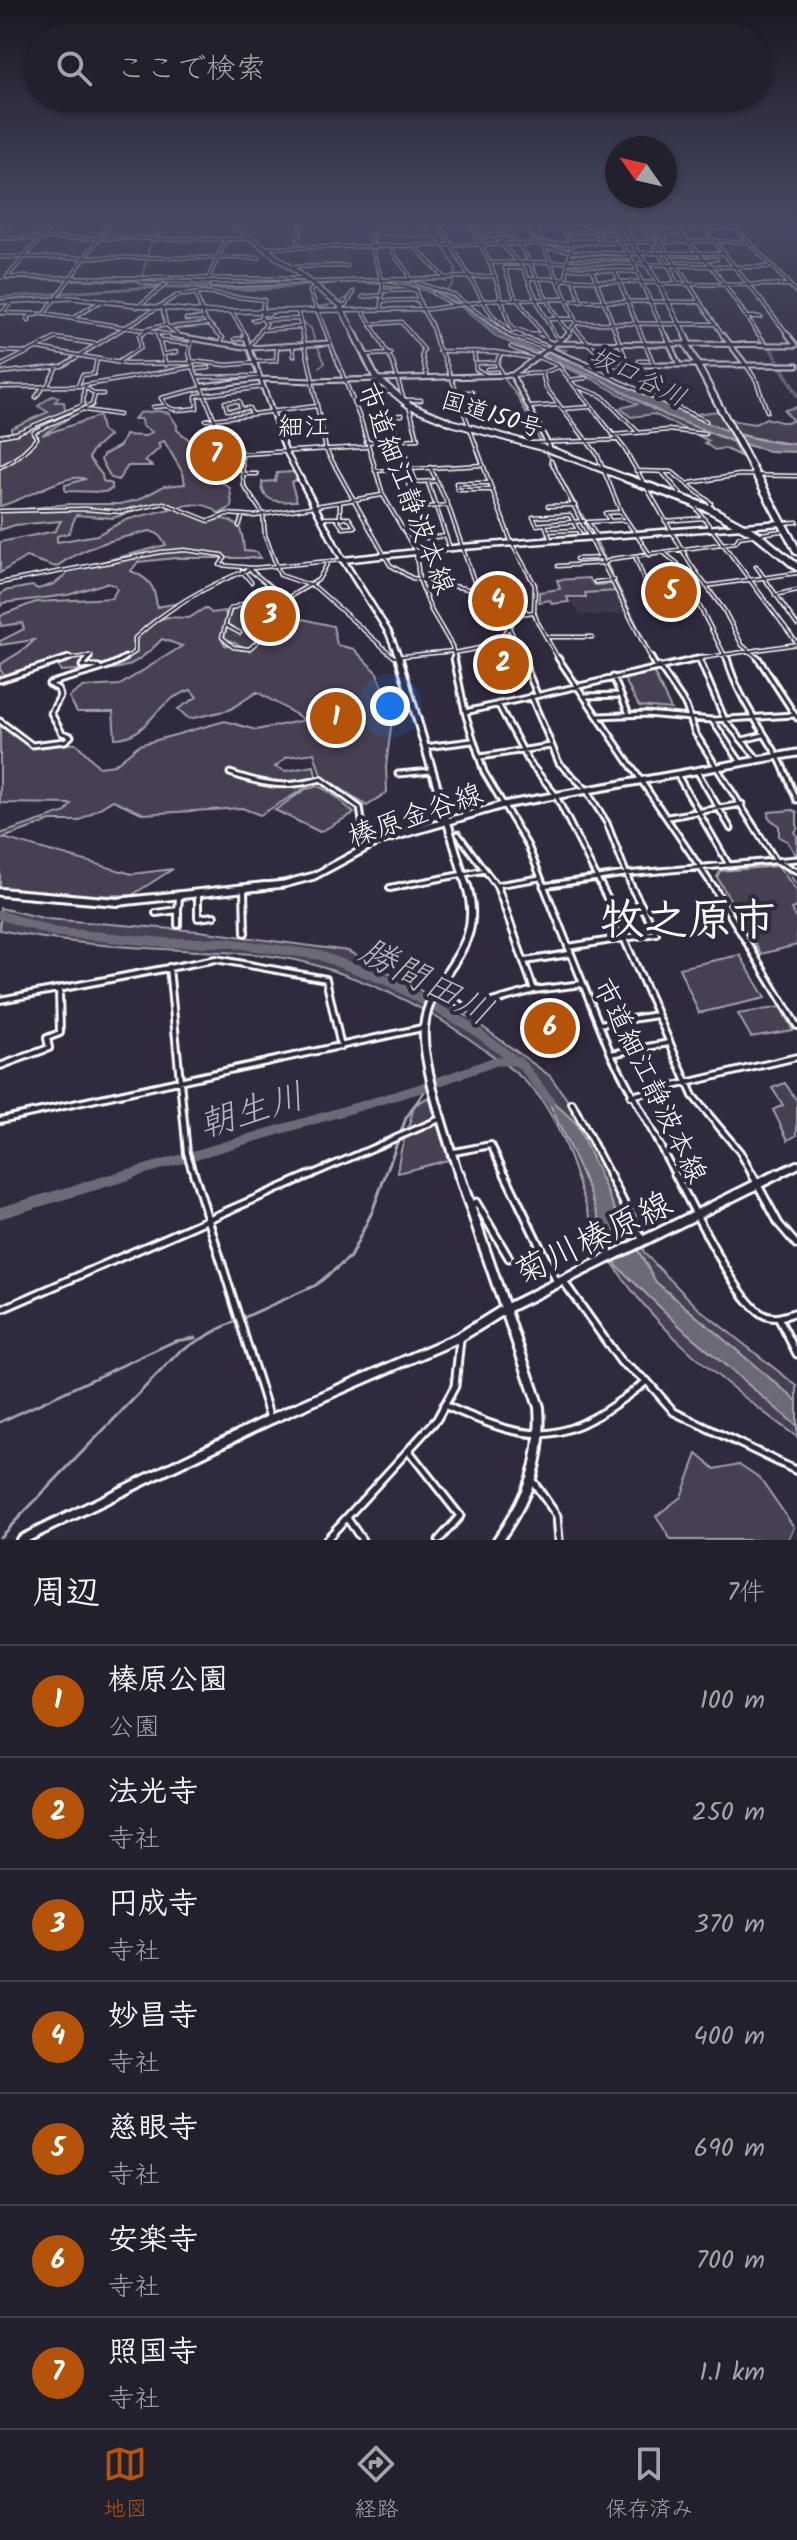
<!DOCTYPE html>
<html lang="ja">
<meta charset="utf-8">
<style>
:root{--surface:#23202e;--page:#2f2d3a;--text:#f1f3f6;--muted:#a3a3aa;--line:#403e4a;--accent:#b45309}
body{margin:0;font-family:Kalam,"Klee One",sans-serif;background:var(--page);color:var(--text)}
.compass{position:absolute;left:605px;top:136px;width:72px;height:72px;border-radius:50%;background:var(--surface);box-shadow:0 2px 6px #0004;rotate:304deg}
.you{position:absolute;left:390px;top:706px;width:28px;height:28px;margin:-20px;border:6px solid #fff;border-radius:50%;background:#1a73e8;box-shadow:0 0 0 12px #1a73e833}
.badge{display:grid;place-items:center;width:52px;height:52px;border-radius:50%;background:var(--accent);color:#fff;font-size:26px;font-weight:700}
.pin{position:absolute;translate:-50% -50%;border:4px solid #fff;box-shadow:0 2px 8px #0006}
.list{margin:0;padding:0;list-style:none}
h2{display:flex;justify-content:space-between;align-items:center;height:104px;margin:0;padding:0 32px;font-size:34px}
h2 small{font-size:26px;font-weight:400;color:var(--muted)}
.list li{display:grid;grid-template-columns:52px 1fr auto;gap:24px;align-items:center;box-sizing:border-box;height:112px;padding:0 32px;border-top:2px solid var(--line)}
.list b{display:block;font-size:30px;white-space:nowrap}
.list p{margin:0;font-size:26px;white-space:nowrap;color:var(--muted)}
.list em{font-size:26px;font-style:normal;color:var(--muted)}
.icon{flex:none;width:44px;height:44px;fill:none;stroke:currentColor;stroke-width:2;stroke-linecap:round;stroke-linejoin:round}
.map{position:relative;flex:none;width:797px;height:1540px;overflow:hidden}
.search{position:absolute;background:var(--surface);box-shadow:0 2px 6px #0004;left:24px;right:24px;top:24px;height:88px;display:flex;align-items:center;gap:20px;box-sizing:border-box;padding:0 28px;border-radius:44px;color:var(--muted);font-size:30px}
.sheet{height:888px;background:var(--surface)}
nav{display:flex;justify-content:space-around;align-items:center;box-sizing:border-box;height:112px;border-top:2px solid var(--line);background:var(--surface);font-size:22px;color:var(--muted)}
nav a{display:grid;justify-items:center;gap:4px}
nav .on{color:var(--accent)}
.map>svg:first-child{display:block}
.built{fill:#3c3749}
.green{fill:#464152;stroke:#a2a0a8;stroke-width:2;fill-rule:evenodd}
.water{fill:#6d6a77;stroke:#a7a6ad;stroke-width:2}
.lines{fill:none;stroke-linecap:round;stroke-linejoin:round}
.stream-far1{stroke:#a7a6ad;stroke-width:2}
.stream{stroke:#a7a6ad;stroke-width:3}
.river-far2{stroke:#6d6a77;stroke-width:4}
.river-far1{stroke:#6d6a77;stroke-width:9}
.river{stroke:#6d6a77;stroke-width:11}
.street-far3-casing{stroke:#fff;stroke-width:5}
.street-far2-casing{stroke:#fff;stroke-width:9}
.street-far1-casing{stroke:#fff;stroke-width:10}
.street-casing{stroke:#fff;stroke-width:11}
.secondary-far5-casing{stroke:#fff;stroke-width:5}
.secondary-far4-casing{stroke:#fff;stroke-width:7}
.secondary-far3-casing{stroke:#fff;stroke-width:9}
.secondary-far2-casing{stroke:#fff;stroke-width:11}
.secondary-far1-casing{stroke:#fff;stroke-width:12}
.secondary-casing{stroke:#fff;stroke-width:14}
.primary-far1-casing{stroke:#fff;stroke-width:6}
.primary-casing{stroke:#fff;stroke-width:8}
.highway-far2-casing{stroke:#fff;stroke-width:7}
.highway-far1-casing{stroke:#fff;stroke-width:9}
.highway-casing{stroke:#fff;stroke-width:11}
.street-far3{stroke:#2f2a3d;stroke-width:2}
.street-far2{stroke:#2f2a3d;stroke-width:3}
.street-far1{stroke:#2f2a3d;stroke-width:4}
.street{stroke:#2f2a3d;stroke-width:5}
.secondary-far5{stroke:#2f2a3d;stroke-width:2}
.secondary-far4{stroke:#2f2a3d;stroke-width:3}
.secondary-far3{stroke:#2f2a3d;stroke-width:4}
.secondary-far2{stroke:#2f2a3d;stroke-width:5}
.secondary-far1{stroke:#2f2a3d;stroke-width:6}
.secondary{stroke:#2f2a3d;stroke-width:8}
.primary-far1{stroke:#2f2a3d;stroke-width:3}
.primary{stroke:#2f2a3d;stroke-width:4}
.highway-far2{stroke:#2f2a3d;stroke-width:4}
.highway-far1{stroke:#2f2a3d;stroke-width:5}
.highway{stroke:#2f2a3d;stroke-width:6}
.labels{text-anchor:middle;stroke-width:8;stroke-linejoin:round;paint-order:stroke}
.far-street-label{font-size:24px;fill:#fff;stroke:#2f2a3d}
.far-water-label{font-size:26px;font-style:italic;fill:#b6b4bb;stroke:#2f2a3d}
.far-quarter-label{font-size:26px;fill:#fff;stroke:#2f2a3d}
.street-label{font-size:28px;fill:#fff;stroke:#2f2a3d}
.near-street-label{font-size:34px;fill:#fff;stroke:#2f2a3d}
.near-water-label{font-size:36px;font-style:italic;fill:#b6b4bb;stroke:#2f2a3d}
.town-label{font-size:44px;font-weight:bold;fill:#fff;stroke:#2f2a3d}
</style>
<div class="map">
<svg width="797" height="1540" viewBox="0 0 797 1540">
<rect width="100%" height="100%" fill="#2f2a3d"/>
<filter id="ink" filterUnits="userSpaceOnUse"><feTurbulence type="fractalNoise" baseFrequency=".0125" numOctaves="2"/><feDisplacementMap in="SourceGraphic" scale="16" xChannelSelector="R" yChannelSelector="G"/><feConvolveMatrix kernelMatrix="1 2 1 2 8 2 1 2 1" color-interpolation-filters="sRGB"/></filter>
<g filter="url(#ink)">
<path class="built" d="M346 247 352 265 307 266V264L302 263 301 259 306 258 307 248Z
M616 592 628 614 581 615 570 601 587 597V594Z"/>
<path class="green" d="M552 347 566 350 559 354 695 414 718 411 735 421 755 424 766 418C775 420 782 424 793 421L784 410 797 407V444C712 439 624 385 547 352Z
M541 357 600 379 654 410 733 442 740 456 724 448 715 450 704 443 709 441 654 414 631 417 620 408 637 404 592 379Z
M52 396 59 397 55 402H64L65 411 82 410 42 435 99 416 102 430 109 436 92 451 89 458 102 475 103 481 112 484V489L105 492 65 491V485L85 479C68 471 21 502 0 506V436L12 434 11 428 48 412 38 406Z
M158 411 169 413 177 425V430L200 448 198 451 205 456 215 477 230 488 232 507 219 514C209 502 190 503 178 508 187 512 199 520 208 521 213 522 217 519 221 519 243 520 243 537 244 551L257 552 261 558H176L138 562 131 571C150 579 155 586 157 607L179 603 148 624 167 617 189 618 205 608 212 613 225 611 227 622 221 638 225 645 242 650 244 647 224 638C227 628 228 618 232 610L269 594 282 598 257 613 254 630 266 631 286 615 333 626 337 645 354 649 377 673 393 712 386 767 387 792 367 806 321 775 314 753 287 757 275 767 286 771 314 766 317 781 260 815 242 808 144 814 113 800 79 821H50L3 838 132 874 173 869 132 895 85 896 0 888V834L66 812 71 804 0 803V724L31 742 77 744 99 767 114 765 139 745 225 721 256 730 305 720 257 692 229 710 189 719 178 709 197 697 191 690C152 701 151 737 115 738L113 712H77L69 697 83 687 120 685 182 646 162 639C123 680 111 667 61 671L56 662 6 676 0 670V665C13 654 21 655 34 640L0 645V641L24 629 22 623 1 626 0 617 4 614 36 602 112 598 117 589 115 585 106 583 68 595 3 603 0 607V596L4 591 32 586 38 589 54 584 66 575V571L166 545 158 534 150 531C116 539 84 546 56 567L26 557 0 573V542L55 531 61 521 15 525 0 530V512L68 504H120L138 500 164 486 185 484 183 473 164 441 158 443 160 448 145 461 152 466H128L118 480 111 478 101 460 103 455 120 446 125 435 145 436 152 432 142 426 141 419H134L139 413ZM163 502 170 509 125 520 97 535 57 542V536L69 533 76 515 113 518Z
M294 472 299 479 291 482 297 501C280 502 261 504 262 482L275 481 277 473Z
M589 578 594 585 614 584 617 591 585 593 586 597H567L569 602 552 604 550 600 539 602V592L560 589 557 580Z
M652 669 671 709 639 706 623 677Z
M318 786 330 792 354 813 320 832 275 810 306 789Z
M793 810 797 812V830L794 832 797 836V857L787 841 779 837V826L768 817 769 812Z
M778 866 797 891V907L791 909 797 920V945L761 954 717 877 720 871Z
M0 908 47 919 199 931 348 951 469 1017 550 1076 577 1113 645 1254 698 1308 797 1386V1437C729 1387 644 1323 604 1248 579 1200 572 1142 540 1098 523 1075 497 1059 475 1043 429 1009 374 983 318 966 274 952 226 953 180 950 120 947 59 943 0 930Z
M740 955 765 998 699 1013 679 968Z
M780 1007 793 1030 751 1037 738 1014Z
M785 1083 797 1101V1135L788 1140 773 1110 783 1105 772 1088Z
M429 1097 448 1160 398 1173C397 1150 410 1129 414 1105Z
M697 1454 715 1469 739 1464 760 1478 794 1527 788 1540H671L656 1516 681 1497Z"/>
<path class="water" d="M335 280C365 280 396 278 426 286 458 294 475 318 502 334 534 353 574 363 609 378 670 405 729 442 797 444V452L768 451 732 441 667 416 600 379 498 338 455 302 415 287 352 282 261 290 149 288 0 297 159 286 261 288Z
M545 1094 576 1123 615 1209 656 1282 797 1401V1426L686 1332 617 1266 589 1190Z"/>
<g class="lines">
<path class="stream-far1" d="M423 226 444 248 456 269 452 285 445 290
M0 232H8L10 223
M365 234 432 238
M697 249 712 265
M143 276 149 248 164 226 162 223
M0 279 142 281
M148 282 214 285
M248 286 270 285
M734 296 767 343
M340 302 351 295
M301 310 334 304
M300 321 311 328 315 342
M317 345 325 363 320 367
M65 365 134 323
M502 373 499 364 503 354
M503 377 518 397 540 441
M545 450 593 534
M595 539 606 561
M607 564 656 664H660
M663 668 681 696
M784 867 797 885"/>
<path class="stream" d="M0 1422 175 1341 195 1338
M0 1537 180 1351 221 1328 316 1285 350 1257 372 1212 406 1118 428 1086"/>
<path class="river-far2" d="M769 345 797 395"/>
<path class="river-far1" d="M0 915 54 932 170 943 223 942 319 955 390 982 470 1027 523 1066 550 1101
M123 1176 418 1089 496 1061H518"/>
<path class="river" d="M0 1213 130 1174"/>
<defs>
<path id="street-far3" d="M483 223 524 269 541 311 557 338 562 339
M637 223 668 266
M671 223 712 267 766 345
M731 223 797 293
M440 224 472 225
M575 226 583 228
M505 227 516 244
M525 227 536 243
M472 228H735
M566 231 613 233
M598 232 601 242
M495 235H511
M475 237 496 236
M0 238 252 239
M669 239H686
M569 241H595
M671 241 668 236H683
M714 241 746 242
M519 245C540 273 544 309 570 333
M371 246 383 284 382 308
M392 247C394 261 409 267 409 281
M544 247 572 251
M297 248 301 223
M572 252 636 254
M641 253H725
M571 256 630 258
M0 257 259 258
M675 259H717
M489 263 568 262 572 247 561 223
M669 266 677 284
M289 267 347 266
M737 267H769
M568 268 592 269 628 365
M592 269 615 271
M636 272 615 271 654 365
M7 277 303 279
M7 277 54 223
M529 278 657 283
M208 279 226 240
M574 280 581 302
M417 283 454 295 509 336 547 349
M383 284 415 289C419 301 421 310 428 319 436 330 433 344 443 355L512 544 535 585 534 612 537 621 559 660
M659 284 789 285
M211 286 495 276
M384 291 416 290
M433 293 454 305
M196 295 205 320 223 338 220 344
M363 297 383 295
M483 300 493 317 509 331H514
M499 300 566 299
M516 300 505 268H520
M518 300 548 342
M382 301 418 300
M567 301 700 302
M340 305H346L354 292
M137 307 165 285 141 282 140 278
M316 307 361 421 383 495 416 552 419 579 431 610 452 646 455 660
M362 309 393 363 404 401
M163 310 166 325
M298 312 313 381
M2 313 12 301
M44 314 110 223
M262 314H270
M746 317H760
M73 318 101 301
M186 319 205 318
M546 319H574
M253 320 262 318
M264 320 299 319
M29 321 27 319 31 315H36
M576 323 677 324
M373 324 401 322 424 350 422 355 427 376
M680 324H715
M171 327 207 324
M575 328 601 357 600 365
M144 330 166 325 179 335
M261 330 300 327
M157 333 166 365
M525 335 542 334
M192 339 189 352 192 364 220 433 241 451 244 486 263 514 265 535 280 575 315 587 394 657 453 651
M235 339 247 338
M160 341 191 344
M293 346 294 356
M511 347 558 365 624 448 691 565 724 610 742 645 760 660
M38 348 126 364 191 363
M0 351 25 352
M439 351 496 352 530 358
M474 351 476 369 486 375
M501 353 496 362 502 375
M164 354 177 352
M367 355 391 354
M190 361 227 365 253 363
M639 361H651
M118 362 140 348 139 336 146 331
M255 362 276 361 277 347
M476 363 496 362
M746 365 756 380 767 411
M0 366 56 338 96 344
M586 366 706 421
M197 369 209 368
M487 369 499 368
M0 373 62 366 176 296 203 293 264 300 261 317 266 324 250 346
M542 373 546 388 597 454 621 512 650 555
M512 375 542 373 559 367
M199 377 259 376
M569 380 586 378
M312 381 326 450 390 565 412 578 494 594 516 603 528 613
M47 386 56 368
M78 386 82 375 94 374 97 359
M575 386 602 396 638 432
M0 387 81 386 193 367
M202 388 161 398C169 414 181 410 197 408L196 396 263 387
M390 392 380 393 416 482 437 481
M456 392H472
M95 394H103
M36 397 43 387
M404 400H421
M239 401 241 409 227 410 225 402Z
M153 407 165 406
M531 407 558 405
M241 409 249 408 252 414
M562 409 590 407
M85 410 119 415
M389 416 402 415
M206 420 317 406
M613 435 668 430 705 434
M0 436 16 433 83 405 84 389
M211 441 223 438
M366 442 418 439 409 405
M533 443 617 440
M242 454 366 447
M551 461 652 660
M0 467C15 461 26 450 37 438L33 432 92 405 95 394 85 387
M430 467 448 505 477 590
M375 471 483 465
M636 471 672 472 711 503 708 508
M218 472 242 469
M662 472 680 493 677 496
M245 474H257
M416 482 408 483 426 538 446 536 450 548
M428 483 446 536
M489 483H456L458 490H492
M690 483 739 475 797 476
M693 504 797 643
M548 506 575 505
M408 509 448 505
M0 511 85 509 122 512 164 503 209 521 227 514 255 516 382 495
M321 518H340V502
M336 518 343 528 355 527 349 518H340
M610 521 605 513 620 512
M665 521 704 518
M782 523 797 522
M545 524 537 525 533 517 570 515 580 534
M239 526 243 515
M548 531 576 530
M761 534 781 531
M597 537 588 522 626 520
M551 541 545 524 584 521
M663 552 678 564 727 660
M636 558 656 611
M576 559 602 558
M558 566 605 563 611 559 736 542 739 537 753 535
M756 566 797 625
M249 569 277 592
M242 571 251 582
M595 582 614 580
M0 583 161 552 185 550 222 555 225 558 220 565 253 568 342 560
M706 586 797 573
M775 595 797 590
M284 600 318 580 329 561
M227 626 240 633
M275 626 249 649 233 647 222 637 230 609 265 595 285 597
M510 629 523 660
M547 637H592
M453 653C488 647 499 646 518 614L534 612
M59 660 91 656 87 660
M122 660 135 652V638C168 607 208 585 250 569
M689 660 797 644"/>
<path id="street-far2" d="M89 658 82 666 99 667
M454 658 466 716 484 772 528 846 545 888
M522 658 537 694
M558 658 714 888
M651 658 656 667
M727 658C736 692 755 719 773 748 783 763 789 783 797 800
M758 658 797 718
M700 661 725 720 757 758
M659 666 686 706 695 733 776 861 797 871
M613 677 629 714
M0 680 69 658
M531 696 559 763 585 788 607 823 632 888
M585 696 621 695
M498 704 529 762 555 794 602 888
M465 712 702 658
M599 716 646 714 712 720 794 715
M712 720 740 761
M0 721 32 745 65 741 71 736
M71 736 62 733 51 713 60 696 58 689 49 684C75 675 102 672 125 658
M743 740 763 735
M425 747 472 741
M480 757 551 746
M230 773C264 785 286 789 321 779L360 808 363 827 377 842
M698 773 731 829
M398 774 431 771
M678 776 729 865
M668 817 742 804
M458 834 498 888
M497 885 540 878
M543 886 625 874 797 859
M390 888 485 870"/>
<path id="street-far1" d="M497 886 534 990
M544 886 611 1054 676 1176
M601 886 627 938
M713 886 797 1026
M390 888 400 886
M244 889 245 933
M198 894V918L214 916
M178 910V925
M156 913 178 910 179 897
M624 938 693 1096 740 1152 753 1176
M568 947 656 933 631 886
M525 961 569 954
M169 967 187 1153 194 1176
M439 991 467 1009 534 990 582 984
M0 1000 216 959 326 979 341 1047
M599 1024 657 1015
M611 1054 669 1043
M0 1066 49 1048 47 1038 60 1033 59 990
M631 1096 797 1057
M572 1103 610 1176
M0 1120 422 1028
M454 1152 491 1145 506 1176
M308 1176 440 1119"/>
<path id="street" d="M194 1174 270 1418
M505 1174 556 1280
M609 1174 643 1241
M675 1174C691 1203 739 1307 766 1316 777 1320 787 1315 797 1312
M752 1174 779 1224 797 1245
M472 1204 476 1202 509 1258
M564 1282 621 1362 647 1381 674 1412 797 1471
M0 1310 312 1174
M779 1319 797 1354
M444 1405C541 1448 563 1445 647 1381
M409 1451 460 1516 439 1540
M534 1483 557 1516 559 1540
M347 1518 362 1540
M326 1540 437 1419 455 1386 460 1340"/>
<path id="secondary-far5" d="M353 223 439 224 483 300
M472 223C477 240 487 255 493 271 500 290 503 309 511 328L535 337
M534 223 576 323 564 337
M648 223 724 337
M700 223 790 337
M609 227 629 254 666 337
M0 230 4 223
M414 245 445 279
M371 246 377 224
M265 248 714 241
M560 286 567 274 568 262 737 267
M315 287 310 291 316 307
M344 310 430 309 499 299
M231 311 247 337
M0 313 44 314 184 337"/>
<path id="secondary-far4" d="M172 335 250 348 328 343
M245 335 286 452 301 480
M530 335 551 343 796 345
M666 335 679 365
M723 335 746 365
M788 335 796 345
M549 349 588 365H797
M202 386 260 379 313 381 512 375
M551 450 512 375 567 335"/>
<path id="secondary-far3" d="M300 478 343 560 389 633 400 660
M343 560 462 547 782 523"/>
<path id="secondary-far2" d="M399 658 467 888
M246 888 284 884 314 876 377 842 503 805 797 753"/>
<path id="secondary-far1" d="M0 892 117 902 265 886
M459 1176C448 1140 421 1063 424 1027 430 969 487 954 467 886
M774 1176 797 1165"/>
<path id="secondary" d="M459 1174 539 1407C543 1460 528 1497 498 1540
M21 1540 271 1419 460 1337 505 1309 778 1174"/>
<path id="primary-far1" d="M620 223 659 284 686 337
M0 302 71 298 202 312 344 310"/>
<path id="primary" d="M685 335 689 344"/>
<path id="highway-far2" d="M231 223 340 305 356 337"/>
<path id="highway-far1" d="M355 335 376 378 409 405 453 423 551 450 631 480
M686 344 759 480"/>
<path id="highway" d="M626 478 708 508 758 535 797 567
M758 478 797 551"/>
</defs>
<use href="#street-far3" class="street-far3-casing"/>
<use href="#street-far2" class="street-far2-casing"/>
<use href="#street-far1" class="street-far1-casing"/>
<use href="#street" class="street-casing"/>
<use href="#secondary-far5" class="secondary-far5-casing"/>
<use href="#secondary-far4" class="secondary-far4-casing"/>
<use href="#secondary-far3" class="secondary-far3-casing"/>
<use href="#secondary-far2" class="secondary-far2-casing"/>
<use href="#secondary-far1" class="secondary-far1-casing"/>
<use href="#secondary" class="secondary-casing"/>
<use href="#primary-far1" class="primary-far1-casing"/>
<use href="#primary" class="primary-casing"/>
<use href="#highway-far2" class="highway-far2-casing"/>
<use href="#highway-far1" class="highway-far1-casing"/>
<use href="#highway" class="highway-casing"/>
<use href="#street-far3" class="street-far3"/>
<use href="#street-far2" class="street-far2"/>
<use href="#street-far1" class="street-far1"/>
<use href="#street" class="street"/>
<use href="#secondary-far5" class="secondary-far5"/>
<use href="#secondary-far4" class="secondary-far4"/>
<use href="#secondary-far3" class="secondary-far3"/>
<use href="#secondary-far2" class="secondary-far2"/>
<use href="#secondary-far1" class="secondary-far1"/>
<use href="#secondary" class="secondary"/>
<use href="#primary-far1" class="primary-far1"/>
<use href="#primary" class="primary"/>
<use href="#highway-far2" class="highway-far2"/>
<use href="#highway-far1" class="highway-far1"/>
<use href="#highway" class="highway"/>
</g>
</g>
<linearGradient id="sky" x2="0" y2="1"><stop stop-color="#1a1722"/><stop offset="0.51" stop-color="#474a62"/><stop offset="1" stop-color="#474a62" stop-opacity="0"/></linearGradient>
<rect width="797" height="439" fill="url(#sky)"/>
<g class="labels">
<g class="far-street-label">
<text transform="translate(492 414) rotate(17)" y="8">国道150号</text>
</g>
<g class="far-water-label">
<text transform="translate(638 376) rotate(26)" y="9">坂口谷川</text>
</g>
<g class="far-quarter-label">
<text x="304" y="435">細江</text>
</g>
<g class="street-label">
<text transform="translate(407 488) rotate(69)" y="10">市道細江静波本線</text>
<text transform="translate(415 814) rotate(-19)" y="10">榛原金谷線</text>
<text transform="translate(651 1080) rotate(64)" y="10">市道細江静波本線</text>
</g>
<g class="near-street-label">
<text transform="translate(593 1237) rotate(-26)" y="12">菊川榛原線</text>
</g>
<g class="near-water-label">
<text transform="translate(427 980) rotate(28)" y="13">勝間田川</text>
<text transform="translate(251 1109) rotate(-17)" y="13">朝生川</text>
</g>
<g class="town-label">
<text x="688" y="934">牧之原市</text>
</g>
</g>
</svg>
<svg class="compass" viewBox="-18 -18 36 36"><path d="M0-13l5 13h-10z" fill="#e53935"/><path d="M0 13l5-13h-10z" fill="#a3a3aa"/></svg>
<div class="you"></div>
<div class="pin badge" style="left:336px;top:718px">1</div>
<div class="pin badge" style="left:503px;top:664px">2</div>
<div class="pin badge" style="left:270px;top:616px">3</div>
<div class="pin badge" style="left:498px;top:601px">4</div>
<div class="pin badge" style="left:671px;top:592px">5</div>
<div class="pin badge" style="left:550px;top:1028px">6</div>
<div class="pin badge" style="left:216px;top:455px">7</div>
<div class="search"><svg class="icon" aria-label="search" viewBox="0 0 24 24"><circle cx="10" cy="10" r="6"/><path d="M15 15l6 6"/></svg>ここで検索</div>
</div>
<section class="sheet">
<h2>周辺<small>7件</small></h2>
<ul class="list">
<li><span class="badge">1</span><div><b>榛原公園</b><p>公園</p></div><em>100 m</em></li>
<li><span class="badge">2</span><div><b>法光寺</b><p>寺社</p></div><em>250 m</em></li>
<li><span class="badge">3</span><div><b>円成寺</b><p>寺社</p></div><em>370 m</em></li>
<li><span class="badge">4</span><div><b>妙昌寺</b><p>寺社</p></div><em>400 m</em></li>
<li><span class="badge">5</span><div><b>慈眼寺</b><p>寺社</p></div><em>690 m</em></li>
<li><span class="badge">6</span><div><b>安楽寺</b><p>寺社</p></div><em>700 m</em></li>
<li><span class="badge">7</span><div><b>照国寺</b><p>寺社</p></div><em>1.1 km</em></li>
</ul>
</section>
<nav>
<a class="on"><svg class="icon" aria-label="map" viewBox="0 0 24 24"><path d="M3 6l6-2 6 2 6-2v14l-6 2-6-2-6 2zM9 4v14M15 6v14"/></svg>地図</a>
<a><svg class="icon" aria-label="directions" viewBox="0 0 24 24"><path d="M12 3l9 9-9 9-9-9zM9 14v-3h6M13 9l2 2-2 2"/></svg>経路</a>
<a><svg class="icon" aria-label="saved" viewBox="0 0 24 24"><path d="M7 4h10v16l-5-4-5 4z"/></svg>保存済み</a>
</nav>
